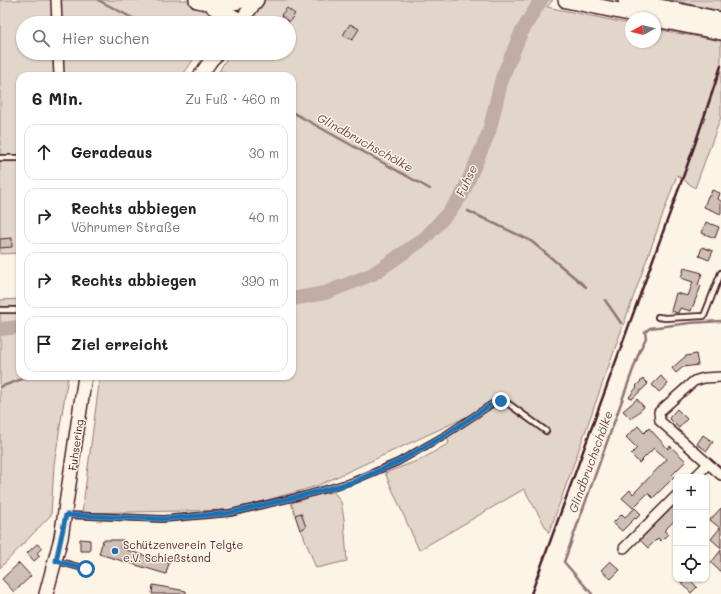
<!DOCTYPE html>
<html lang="de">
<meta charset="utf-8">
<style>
:root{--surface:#fff;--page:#f2f2f2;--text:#222;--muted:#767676;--line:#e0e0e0}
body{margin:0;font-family:Mali,sans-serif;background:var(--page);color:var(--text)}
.controls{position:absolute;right:12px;bottom:12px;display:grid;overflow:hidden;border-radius:8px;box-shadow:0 1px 3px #0004}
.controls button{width:36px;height:36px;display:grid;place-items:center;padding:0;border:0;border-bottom:1px solid var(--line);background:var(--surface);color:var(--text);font:20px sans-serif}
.compass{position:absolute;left:625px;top:12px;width:36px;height:36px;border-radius:50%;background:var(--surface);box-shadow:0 1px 3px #0004;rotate:262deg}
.stop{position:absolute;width:12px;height:12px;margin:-9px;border:3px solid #1f6fb2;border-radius:50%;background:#fff}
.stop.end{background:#1f6fb2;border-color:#fff;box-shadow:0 1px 4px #0008}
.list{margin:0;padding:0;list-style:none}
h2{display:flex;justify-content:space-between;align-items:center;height:52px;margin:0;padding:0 16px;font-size:17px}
h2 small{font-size:13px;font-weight:400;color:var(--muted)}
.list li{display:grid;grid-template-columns:26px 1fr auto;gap:12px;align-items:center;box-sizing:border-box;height:56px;margin:0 8px 8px;padding:0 8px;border:1px solid var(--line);border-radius:12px}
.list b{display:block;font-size:15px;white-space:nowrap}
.list p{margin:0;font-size:13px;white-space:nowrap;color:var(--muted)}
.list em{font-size:13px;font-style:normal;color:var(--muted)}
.icon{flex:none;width:22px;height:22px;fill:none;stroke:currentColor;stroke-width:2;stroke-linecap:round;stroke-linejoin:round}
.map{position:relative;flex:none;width:721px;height:594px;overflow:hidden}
.search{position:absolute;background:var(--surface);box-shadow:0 1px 3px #0004;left:16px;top:16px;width:280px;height:44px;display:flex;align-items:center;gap:10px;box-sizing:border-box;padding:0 14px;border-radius:22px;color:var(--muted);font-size:15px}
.panel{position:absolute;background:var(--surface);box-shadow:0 1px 3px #0004;left:16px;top:72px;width:280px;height:308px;border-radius:12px}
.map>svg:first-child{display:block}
.green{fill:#e2d5ca;stroke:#967a7a}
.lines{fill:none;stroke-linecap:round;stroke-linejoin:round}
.stream{stroke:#917474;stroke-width:2.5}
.river{stroke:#c0aca5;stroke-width:14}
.building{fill:#cfc0b7;stroke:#4a1f2b}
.service-casing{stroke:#4a1f2b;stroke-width:8}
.minor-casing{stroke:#4a1f2b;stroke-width:12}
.secondary-casing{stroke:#4a1f2b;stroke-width:16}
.trunk-casing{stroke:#4a1f2b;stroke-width:18}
.service{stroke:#fcf5e5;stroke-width:4.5}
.minor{stroke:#fcf5e5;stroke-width:9}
.secondary{stroke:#fcf5e5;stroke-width:13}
.trunk{stroke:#fcf5e5;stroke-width:15}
.rail{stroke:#4a1f2b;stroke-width:2.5}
.route{stroke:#1f6fb2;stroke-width:5}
.poi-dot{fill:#1f6fb2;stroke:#fcf5e5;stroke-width:1.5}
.labels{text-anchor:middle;stroke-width:3;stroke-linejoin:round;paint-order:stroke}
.street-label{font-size:11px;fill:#4a1f2b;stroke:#fcf5e5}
.poi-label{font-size:11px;fill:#4a1f2b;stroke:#fcf5e5;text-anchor:start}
.water-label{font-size:12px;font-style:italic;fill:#6d4950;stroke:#fcf5e5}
</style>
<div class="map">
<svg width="721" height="594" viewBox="0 0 721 594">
<rect width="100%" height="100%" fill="#fcf5e5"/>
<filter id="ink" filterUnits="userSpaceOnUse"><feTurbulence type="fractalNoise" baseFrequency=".025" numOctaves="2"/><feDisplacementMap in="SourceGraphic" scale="8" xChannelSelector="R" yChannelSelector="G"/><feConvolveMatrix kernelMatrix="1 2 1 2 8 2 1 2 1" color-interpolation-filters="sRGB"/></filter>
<g filter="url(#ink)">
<path class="green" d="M0 0H238L221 23H23V53H198L182 76H20V253L0 254Z
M264 0H553L547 7 631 24V42H655V29L721 41V117L695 188 677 175 549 533 524 489 419 550 385 473 422 459 449 443 447 437 490 406 317 486 232 510 82 513 100 376H292V76H216L230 53H289V23H247Z
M671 0H721V11Z
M20 299V376H68L54 465 51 515 0 568V300Z
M334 492 341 502 344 519 347 561 316 568 291 503 325 493Z"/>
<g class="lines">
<path class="stream" d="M98 0 142 23
M222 72 228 76
M292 112 430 189
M468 211 531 241 586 287
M605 300 621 323
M645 332 650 328 690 323 721 321
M0 387 31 376
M592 594 564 562 640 350 646 338 645 332"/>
<path class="river" d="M292 299 325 293 373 274 425 238 449 212 462 195 489 132 502 78 521 33 541 0
M0 329 20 327"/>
</g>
<path class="building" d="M287 8 295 14 289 22 281 15Z
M350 24 359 29 352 40 343 35Z
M712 190 720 193 718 199 721 201V214L704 207 708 196H710Z
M706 222 719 227 715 238 702 233Z
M12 238V247L0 248V239Z
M702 247 713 251 709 260 699 256Z
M684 268 702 273 698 285 701 286 691 311 680 308 678 313 671 311 676 293 688 296 693 282 681 278Z
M696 354 698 365 683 367 676 373 672 368 686 356Z
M661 376 668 384 659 392 652 385Z
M643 379 648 384 632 399 629 397 637 387 636 386Z
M637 399 644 407 631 419 623 411Z
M677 409 687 419 679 428 669 418Z
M638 426 644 433 649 428 668 449 670 446 686 461 672 475 674 477 653 498 648 493 633 508 622 498 630 490 633 494 667 459 654 448 639 463 631 454 637 448 626 437Z
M703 435 713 442 707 451 697 444Z
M676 504V519L664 531 668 534 661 541 658 538 648 548 640 540Z
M635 508 641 514 636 519 635 518 622 531 613 523 622 514 625 517Z
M721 508V548L711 539 720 528 710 520Z
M301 513 306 527 300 530 295 515Z
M80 539 90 540V551H80Z
M103 540H123L120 548 169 563 166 574 99 554Z
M37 544 42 548 37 553 40 556 34 561 27 553Z
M721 550V572L711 563Z
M610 561 620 570 611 579 601 570Z
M19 563 31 576 14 592 2 579Z
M678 579H689L697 587 691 593Z
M153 585 186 591V594H152Z"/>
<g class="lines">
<defs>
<path id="service" d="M0 158H20
M0 310H20
M658 317 665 318 704 316 721 273
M66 515 163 519 230 513 305 495 353 481 398 462 445 435 492 404 501 401 506 402 546 431
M57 561 86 569"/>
<path id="minor" d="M56 0 57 23
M58 53 59 76
M721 377 704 378 694 381 659 412 660 421 721 475
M695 477 708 464
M624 548 676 496"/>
<path id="secondary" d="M239 23 257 0
M200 76 216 53
M46 594 61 538 85 376"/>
<path id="trunk" d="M197 0C211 3 228 5 242 0
M566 0 653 18
M626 0 721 20
M214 7 226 14 241 21
M655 19 721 32
M214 56 215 53"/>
</defs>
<use href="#service" class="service-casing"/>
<use href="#minor" class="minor-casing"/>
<use href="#secondary" class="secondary-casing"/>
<use href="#trunk" class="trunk-casing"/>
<use href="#service" class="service"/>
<use href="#minor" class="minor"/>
<use href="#secondary" class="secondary"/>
<use href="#trunk" class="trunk"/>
<path class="rail" d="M531 594 695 144 721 66"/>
</g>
</g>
<g class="lines" filter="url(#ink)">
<path class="route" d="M86 569 56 561 66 515 163 519 230 513 305 495 353 482 398 462 445 435 492 404 501 401"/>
</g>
<circle class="poi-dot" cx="115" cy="551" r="4"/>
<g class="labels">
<g class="street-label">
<text transform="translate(76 445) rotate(-82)" y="4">Fuhsering</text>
</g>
<g class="poi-label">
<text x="123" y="549">Schützenverein Telgte<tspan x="123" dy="13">e.V. Schießstand</tspan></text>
</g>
<g class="water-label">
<text transform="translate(365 143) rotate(29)" y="4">Glindbruchschölke</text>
<text transform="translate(467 181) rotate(-65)" y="4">Fuhse</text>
<text transform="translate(591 462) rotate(-70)" y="4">Glindbruchschölke</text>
</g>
</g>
</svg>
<div class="controls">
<button>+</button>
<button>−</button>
<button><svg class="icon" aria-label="locate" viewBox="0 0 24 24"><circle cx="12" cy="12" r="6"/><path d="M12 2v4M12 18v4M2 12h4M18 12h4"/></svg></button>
</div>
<svg class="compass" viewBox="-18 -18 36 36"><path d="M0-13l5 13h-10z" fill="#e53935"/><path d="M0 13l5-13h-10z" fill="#767676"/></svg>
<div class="stop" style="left:86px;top:569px"></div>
<div class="stop end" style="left:501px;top:401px"></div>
<div class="search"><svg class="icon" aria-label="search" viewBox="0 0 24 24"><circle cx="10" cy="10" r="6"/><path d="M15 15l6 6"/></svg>Hier suchen</div>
<section class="panel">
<h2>6 Min.<small>Zu Fuß · 460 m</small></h2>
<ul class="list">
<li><svg class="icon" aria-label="ahead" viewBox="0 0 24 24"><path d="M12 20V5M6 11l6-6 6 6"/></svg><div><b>Geradeaus</b></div><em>30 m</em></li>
<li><svg class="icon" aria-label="right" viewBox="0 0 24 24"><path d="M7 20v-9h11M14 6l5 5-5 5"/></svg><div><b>Rechts abbiegen</b><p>Vöhrumer Straße</p></div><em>40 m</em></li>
<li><svg class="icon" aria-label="right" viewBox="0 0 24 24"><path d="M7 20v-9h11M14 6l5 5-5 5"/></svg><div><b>Rechts abbiegen</b></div><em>390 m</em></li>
<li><svg class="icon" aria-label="arrive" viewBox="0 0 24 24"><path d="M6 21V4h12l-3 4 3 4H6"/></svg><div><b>Ziel erreicht</b></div></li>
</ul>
</section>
</div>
